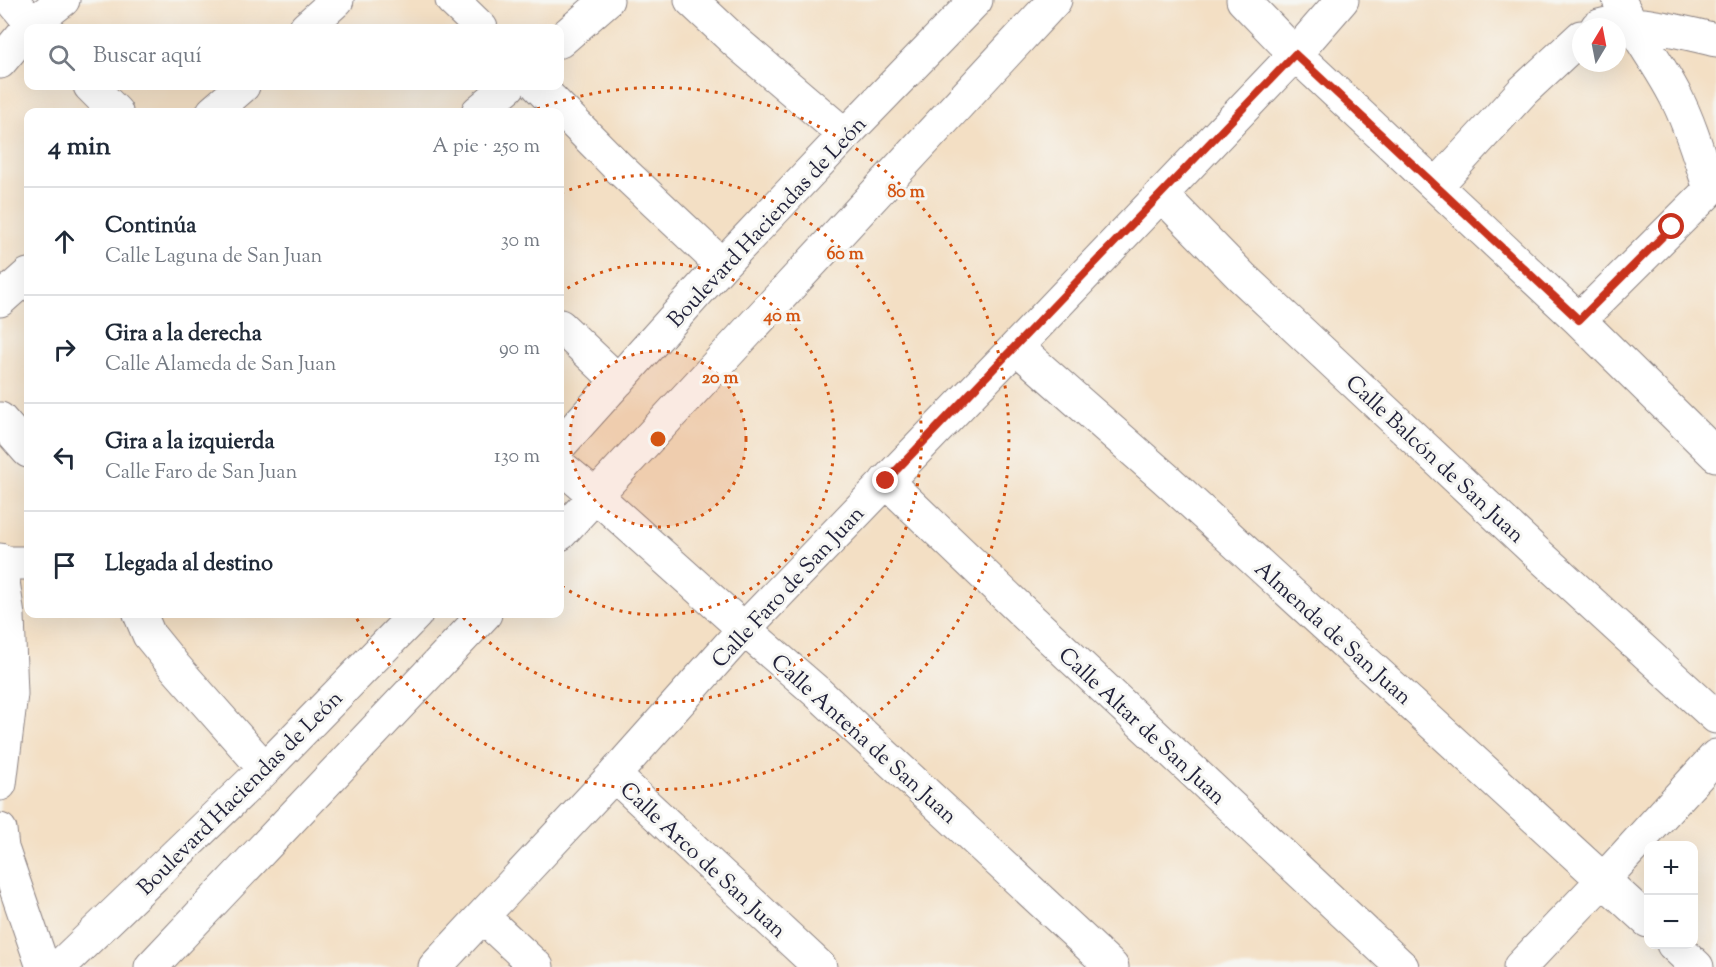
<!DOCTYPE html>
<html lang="es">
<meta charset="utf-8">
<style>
:root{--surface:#fff;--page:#f2f2f3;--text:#1f2937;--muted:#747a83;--line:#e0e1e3}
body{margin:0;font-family:"Sorts Mill Goudy",serif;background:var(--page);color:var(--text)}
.controls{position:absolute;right:18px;bottom:18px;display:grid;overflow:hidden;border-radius:12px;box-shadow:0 6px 24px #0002}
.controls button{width:54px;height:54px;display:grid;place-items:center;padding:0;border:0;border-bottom:2px solid var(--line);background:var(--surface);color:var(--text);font:30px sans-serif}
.compass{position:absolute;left:1572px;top:18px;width:54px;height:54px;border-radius:50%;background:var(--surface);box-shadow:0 6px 24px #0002;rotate:10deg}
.stop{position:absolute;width:18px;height:18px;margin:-14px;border:4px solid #c8321e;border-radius:50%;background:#fff}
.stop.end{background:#c8321e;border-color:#fff;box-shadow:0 2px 6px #0008}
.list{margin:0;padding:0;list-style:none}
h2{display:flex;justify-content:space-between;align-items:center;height:78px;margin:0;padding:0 24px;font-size:26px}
h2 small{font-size:20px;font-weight:400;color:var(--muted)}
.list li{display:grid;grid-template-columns:39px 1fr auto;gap:18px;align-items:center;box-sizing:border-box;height:108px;padding:0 24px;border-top:2px solid var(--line)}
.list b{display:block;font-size:22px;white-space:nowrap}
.list p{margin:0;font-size:20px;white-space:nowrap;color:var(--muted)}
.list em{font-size:20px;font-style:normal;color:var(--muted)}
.icon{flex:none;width:33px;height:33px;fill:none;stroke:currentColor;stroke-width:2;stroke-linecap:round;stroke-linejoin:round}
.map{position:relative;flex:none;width:1716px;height:967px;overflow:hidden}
.search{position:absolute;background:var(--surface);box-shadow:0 6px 24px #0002;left:24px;top:24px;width:540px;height:66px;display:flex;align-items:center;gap:15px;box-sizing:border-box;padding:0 21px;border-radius:12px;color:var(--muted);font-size:22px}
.panel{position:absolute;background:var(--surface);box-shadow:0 6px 24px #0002;left:24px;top:108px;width:540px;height:510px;border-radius:12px}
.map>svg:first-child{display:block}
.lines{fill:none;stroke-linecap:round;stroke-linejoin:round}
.minor-casing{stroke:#8a8080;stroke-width:35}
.minor{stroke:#fff;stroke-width:33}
.route{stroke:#c8321e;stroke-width:8}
.ring{fill:none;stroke:#d45411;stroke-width:3;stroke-dasharray:3 6}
.labels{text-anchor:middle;stroke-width:6;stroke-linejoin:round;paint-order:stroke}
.street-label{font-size:22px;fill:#22223b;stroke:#f6f6f2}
.centre{fill:#d45411;stroke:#f6f6f2;stroke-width:3}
.ring-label{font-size:18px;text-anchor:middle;font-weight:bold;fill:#d45411;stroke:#f6f6f2;stroke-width:6;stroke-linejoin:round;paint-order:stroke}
</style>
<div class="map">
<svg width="1716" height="967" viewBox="0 0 1716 967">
<rect width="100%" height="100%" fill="#f6f6f2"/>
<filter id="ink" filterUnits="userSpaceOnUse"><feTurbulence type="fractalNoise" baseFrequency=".0167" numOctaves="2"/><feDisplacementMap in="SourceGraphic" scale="12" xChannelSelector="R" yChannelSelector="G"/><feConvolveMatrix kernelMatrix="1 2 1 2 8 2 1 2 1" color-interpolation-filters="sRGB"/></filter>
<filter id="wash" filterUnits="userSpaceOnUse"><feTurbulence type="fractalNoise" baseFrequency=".008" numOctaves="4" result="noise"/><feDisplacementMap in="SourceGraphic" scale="24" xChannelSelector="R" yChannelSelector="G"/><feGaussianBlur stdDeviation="1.35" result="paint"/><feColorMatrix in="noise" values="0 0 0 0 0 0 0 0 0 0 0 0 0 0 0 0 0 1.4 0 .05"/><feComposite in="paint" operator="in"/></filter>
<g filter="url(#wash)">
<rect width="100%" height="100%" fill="#f3dfc4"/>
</g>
<g filter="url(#ink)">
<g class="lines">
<defs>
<path id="minor" d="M12 0 35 28
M452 0 481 28
M691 0 736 42 845 135
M1243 0 1295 54 1579 320 1716 455
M1619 0C1635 34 1659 63 1676 97 1691 126 1700 159 1710 189
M1597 27C1619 15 1690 34 1716 40
M306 28 337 0
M560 41 607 0
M0 62 31 25 63 0
M90 86 116 112
M538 86 619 168 722 265
M213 112 243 86
M478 112 509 86
M1436 186 1523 91 1581 37
M1161 194 1242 277 1537 553 1716 717
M0 300 28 275
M1579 320 1716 184
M560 326 618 381
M1016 347 1165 478 1648 921
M0 419 28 451
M560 445 722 265 845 135 976 0
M560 466 596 496 744 629 817 692 1112 967
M886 481 1024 613 1402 967
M560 534 1055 0
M0 560 8 616 11 694 0 784
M1 563H28
M140 614 149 635 175 667 265 769
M614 775 820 967
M0 830 2 848 43 967
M483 917 537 967
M1673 944 1697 967
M59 967 265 769 416 614
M151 967 485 614
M435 967 614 775 744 629 1016 347 1295 54 1342 0
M1520 967 1604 879 1716 756"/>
</defs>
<use href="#minor" class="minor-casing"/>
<use href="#minor" class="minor"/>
</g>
</g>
<g class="lines" filter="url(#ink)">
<path class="route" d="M886 481 1295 54 1579 320 1672 227"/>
</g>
<circle cx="658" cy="439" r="88" fill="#d45411" fill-opacity=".12"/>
<g class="ring">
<circle cx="658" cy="439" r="88"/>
<path d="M560 293A176 176 0 1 1 560 585"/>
<path d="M561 193A264 264 0 1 1 460 614"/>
<path d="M529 112A351 351 0 1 1 354 614"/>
</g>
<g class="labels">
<g class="street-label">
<text transform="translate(766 221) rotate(-47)" y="8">Boulevard Haciendas de León</text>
<text transform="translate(1436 458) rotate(43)" y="8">Calle Balcón de San Juan</text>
<text transform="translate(787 586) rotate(-47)" y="8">Calle Faro de San Juan</text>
<text transform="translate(1334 632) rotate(42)" y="8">Almenda de San Juan</text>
<text transform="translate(1143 725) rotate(43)" y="8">Calle Altar de San Juan</text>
<text transform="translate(865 738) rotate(42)" y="8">Calle Antena de San Juan</text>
<text transform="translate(239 792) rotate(-45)" y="8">Boulevard Haciendas de León</text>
<text transform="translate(704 859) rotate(43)" y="8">Calle Arco de San Juan</text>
</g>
</g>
<circle cx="658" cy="439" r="9" class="centre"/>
<g class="ring-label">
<text x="906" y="197">80 m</text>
<text x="845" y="259">60 m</text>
<text x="782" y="321">40 m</text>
<text x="720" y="383">20 m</text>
</g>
</svg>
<div class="controls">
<button>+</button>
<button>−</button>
</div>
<svg class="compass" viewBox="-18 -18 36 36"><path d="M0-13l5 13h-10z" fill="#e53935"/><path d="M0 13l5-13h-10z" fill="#747a83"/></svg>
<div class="stop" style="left:1672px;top:227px"></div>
<div class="stop end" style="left:886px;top:481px"></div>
<div class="search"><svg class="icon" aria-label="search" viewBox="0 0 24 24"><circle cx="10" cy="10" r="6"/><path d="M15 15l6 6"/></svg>Buscar aquí</div>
<section class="panel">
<h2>4 min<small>A pie · 250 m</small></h2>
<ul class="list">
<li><svg class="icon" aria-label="ahead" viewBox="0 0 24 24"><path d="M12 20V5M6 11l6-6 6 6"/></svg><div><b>Continúa</b><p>Calle Laguna de San Juan</p></div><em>30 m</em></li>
<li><svg class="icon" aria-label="right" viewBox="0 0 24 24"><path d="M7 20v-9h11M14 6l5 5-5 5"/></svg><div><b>Gira a la derecha</b><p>Calle Alameda de San Juan</p></div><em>90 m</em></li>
<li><svg class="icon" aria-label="left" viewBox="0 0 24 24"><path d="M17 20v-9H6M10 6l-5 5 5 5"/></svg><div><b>Gira a la izquierda</b><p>Calle Faro de San Juan</p></div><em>130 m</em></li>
<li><svg class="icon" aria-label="arrive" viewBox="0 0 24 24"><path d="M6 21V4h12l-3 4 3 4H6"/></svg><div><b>Llegada al destino</b></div></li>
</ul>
</section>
</div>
